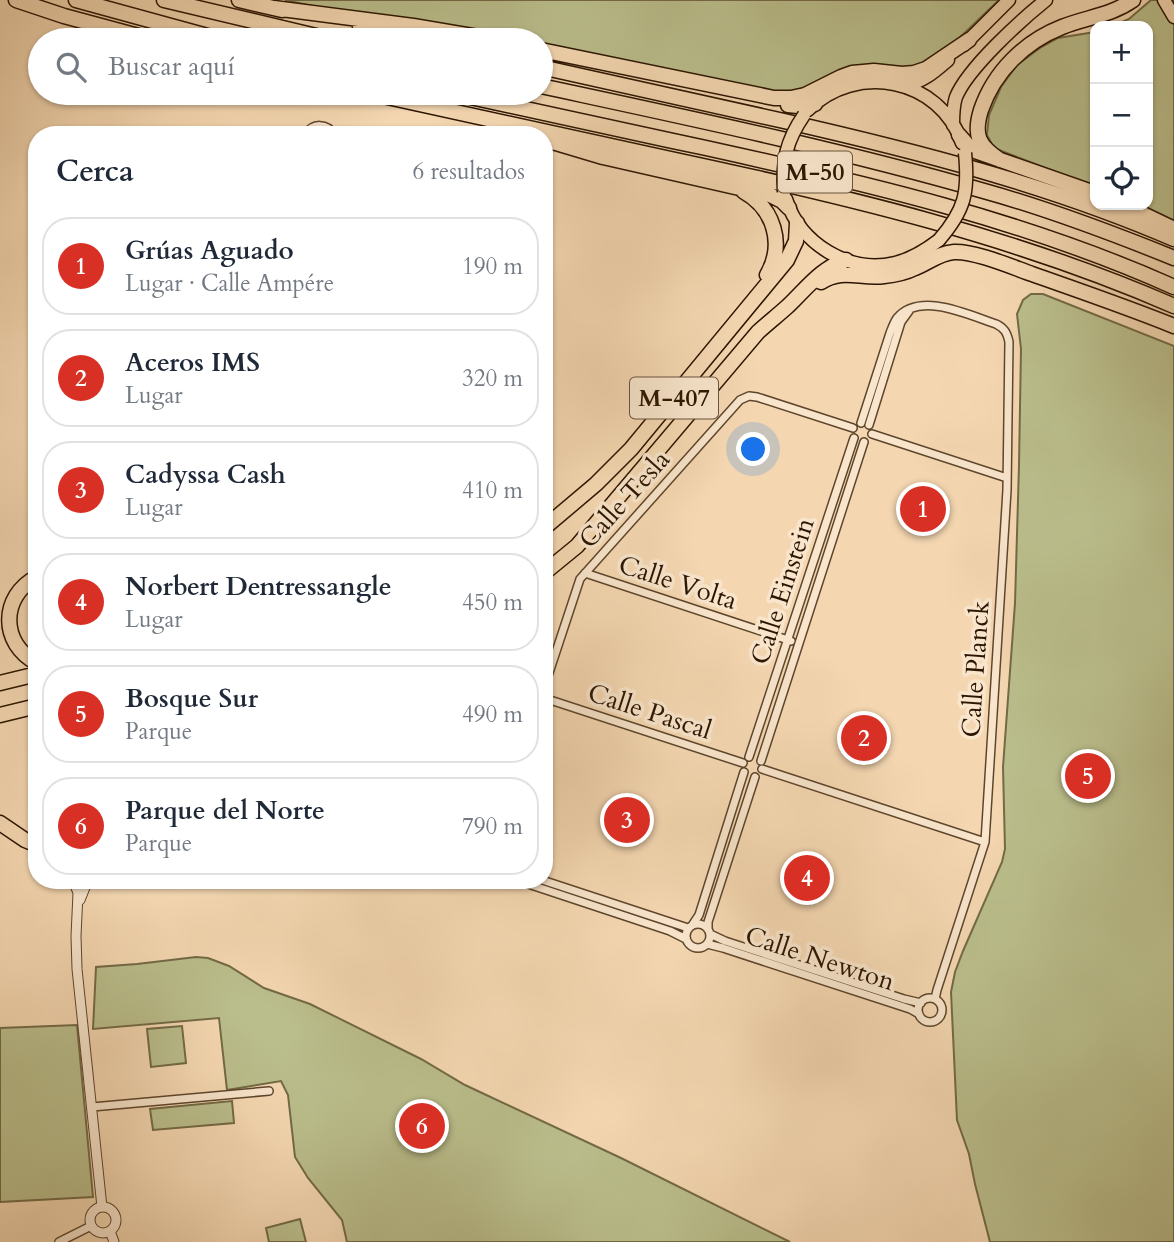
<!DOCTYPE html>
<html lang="es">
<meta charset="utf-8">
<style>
:root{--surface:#fff;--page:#f6f6f7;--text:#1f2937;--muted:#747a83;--line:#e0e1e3;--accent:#d93025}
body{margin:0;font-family:Cardo,serif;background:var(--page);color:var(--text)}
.controls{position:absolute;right:21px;top:21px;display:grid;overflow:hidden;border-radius:14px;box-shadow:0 2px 5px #0004}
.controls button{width:63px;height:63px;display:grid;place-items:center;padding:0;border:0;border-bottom:2px solid var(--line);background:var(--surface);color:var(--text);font:35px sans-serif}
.you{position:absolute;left:754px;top:450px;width:24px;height:24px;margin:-18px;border:5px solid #fff;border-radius:50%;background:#1a73e8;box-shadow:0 0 0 10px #1a73e833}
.badge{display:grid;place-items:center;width:46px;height:46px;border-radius:50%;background:var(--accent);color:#fff;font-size:23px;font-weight:700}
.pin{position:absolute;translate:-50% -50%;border:4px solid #fff;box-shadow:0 2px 7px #0006}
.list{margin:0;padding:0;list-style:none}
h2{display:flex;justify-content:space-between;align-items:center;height:91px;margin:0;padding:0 28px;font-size:30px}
h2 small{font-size:23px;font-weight:400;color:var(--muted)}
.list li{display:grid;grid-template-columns:46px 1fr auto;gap:21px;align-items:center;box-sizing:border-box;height:98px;margin:0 14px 14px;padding:0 14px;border:2px solid var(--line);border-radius:28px}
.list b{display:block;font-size:26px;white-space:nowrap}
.list p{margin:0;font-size:23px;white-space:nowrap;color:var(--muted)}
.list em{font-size:23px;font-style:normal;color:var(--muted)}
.icon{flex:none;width:38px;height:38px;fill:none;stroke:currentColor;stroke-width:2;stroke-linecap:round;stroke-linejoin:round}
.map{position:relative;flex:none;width:1174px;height:1242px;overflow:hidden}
.search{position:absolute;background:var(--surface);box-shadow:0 2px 5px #0004;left:28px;top:28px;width:525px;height:77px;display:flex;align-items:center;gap:18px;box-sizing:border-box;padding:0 24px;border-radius:38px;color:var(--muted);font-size:26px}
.panel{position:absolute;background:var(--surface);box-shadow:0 2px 5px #0004;left:28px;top:126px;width:525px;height:763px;border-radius:28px}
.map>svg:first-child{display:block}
.green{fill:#babe8c;stroke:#736a46;stroke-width:2}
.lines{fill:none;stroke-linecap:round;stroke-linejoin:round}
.minor-casing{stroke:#5e462c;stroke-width:10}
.tertiary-casing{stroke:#5e462c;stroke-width:11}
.trunk-casing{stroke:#2c1500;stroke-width:15}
.motorway-casing{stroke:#2c1500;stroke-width:17}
.minor{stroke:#f8e5cc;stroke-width:7}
.tertiary{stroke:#f8e5cc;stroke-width:9}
.trunk{stroke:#f4d7b1;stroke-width:12}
.motorway{stroke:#f4d7b1;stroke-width:14}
.trunk-bridge-casing{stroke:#2c1500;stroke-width:15;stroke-linecap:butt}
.trunk-bridge{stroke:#f4d7b1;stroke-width:12}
.labels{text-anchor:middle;stroke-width:7;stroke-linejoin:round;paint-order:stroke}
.shield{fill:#f8e5cc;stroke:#69533d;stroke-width:2}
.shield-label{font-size:24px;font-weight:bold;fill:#2c1500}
.street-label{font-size:26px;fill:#2c1500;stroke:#f8e5cc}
</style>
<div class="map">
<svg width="1174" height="1242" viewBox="0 0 1174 1242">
<rect width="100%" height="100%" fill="#f4d7b1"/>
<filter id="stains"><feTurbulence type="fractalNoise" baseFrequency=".00286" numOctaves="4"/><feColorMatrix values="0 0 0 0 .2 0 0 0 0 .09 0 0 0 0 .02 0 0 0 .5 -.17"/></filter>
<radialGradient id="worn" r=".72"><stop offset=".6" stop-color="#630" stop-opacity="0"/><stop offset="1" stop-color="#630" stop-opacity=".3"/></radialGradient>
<path class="green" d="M285 0H999L953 44 929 61 908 68 805 90 783 93 541 45V40H519L345 13Z
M1151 0H1174V223L1133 205H1148V26H1113L1129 19Z
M1095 32V187L994 148 987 135 989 115 1001 87 1017 65 1040 48 1058 38Z
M1031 294H1043L1174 346V1242H990L975 1184 969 1154 957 1120 951 992 955 972 963 951 1002 862 1005 849 1003 767 1015 603 1019 465 1021 349 1017 314 1023 300Z
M196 957 208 958 229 966 264 988 310 1004 421 1059 465 1085 621 1158 790 1242H347L342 1220 308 1178 295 1157 288 1095 281 1081 227 1090 219 1018 93 1029 96 967 137 964Z
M77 1025 93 1197 0 1202V1028Z
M182 1026 186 1063 151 1067 147 1029Z
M232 1101 234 1123 153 1130 150 1109Z
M300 1219 306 1242H269L266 1228Z"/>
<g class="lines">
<defs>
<path id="minor" d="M305 135C313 122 327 123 335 135
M861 423 890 333C892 328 894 322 897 318 920 291 969 315 996 324 1004 328 1007 332 1009 342L1007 490 985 842 937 990 935 999
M869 425 901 322 909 311
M872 434 1007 478
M585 573 791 641
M544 688 580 579 740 400 749 396 757 397 853 428
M544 698 743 763
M749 757 854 438
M761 761 864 442
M762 769 985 842
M516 880 670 931 686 939
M542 880 688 928
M686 936a12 12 0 1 1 24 0a12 12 0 1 1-24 0Z
M693 924 699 915 744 772
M708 928V922L755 777
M710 934 725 941 904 999 921 1003
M707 944 723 948 910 1009 919 1014
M918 1010a12 12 0 1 1 24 0a12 12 0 1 1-24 0Z
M92 1107 269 1091
M59 1242 91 1226"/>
<path id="tertiary" d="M73 880 78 893 76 936 77 969 102 1207
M80 900 88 880
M90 1220a13 13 0 1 1 26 0a13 13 0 1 1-26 0Z
M110 1231 114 1242"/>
<path id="trunk" d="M1164 0 1174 17
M964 45 1009 0
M904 86C924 81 933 73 948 60
M808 110C856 62 940 78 962 143
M953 125C953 116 953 106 956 97 968 68 1021 20 1046 0
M786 199C800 244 849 274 895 263 912 259 926 250 939 240"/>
<path id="motorway" d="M16 0 64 16 153 40
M76 0 222 40
M164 0 333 40
M239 0 282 10
M274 8 413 26 496 40
M360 28 417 40
M541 50 774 98H791L805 95 841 77 852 73 874 71 902 74 914 73 926 69 969 40
M541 67C622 85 703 103 784 121 916 151 1049 185 1174 239
M541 86C689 118 838 149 984 191 1049 209 1112 233 1174 258
M369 93C473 116 577 138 680 161 848 197 1016 237 1174 306
M452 93C536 111 621 130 706 148 865 183 1025 220 1174 287
M788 105 798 106 815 104
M959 135 972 150 1095 193
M546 140 603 157 770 195 782 201 789 208
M1000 160C979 146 973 136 981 110 994 72 1024 42 1062 27 1087 17 1110 16 1133 0
M743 191C774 208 785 244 767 275
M1124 205 1170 227
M821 282C843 268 860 279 884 276 894 275 905 273 915 268 928 263 939 253 954 252 975 251 1012 267 1032 274 1080 291 1127 307 1174 326
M544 528 596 484 631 449 787 260 796 241 797 223
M544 573 577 546 758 332C768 323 778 315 788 306 806 289 821 268 846 260
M37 577C0 596 0 644 37 663
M0 683 37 674
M0 715 37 706
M0 823 25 840 37 845"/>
</defs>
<use href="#minor" class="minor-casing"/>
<use href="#tertiary" class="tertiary-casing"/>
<use href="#trunk" class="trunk-casing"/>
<use href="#motorway" class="motorway-casing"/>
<use href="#minor" class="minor"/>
<use href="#tertiary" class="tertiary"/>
<use href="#trunk" class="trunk"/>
<use href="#motorway" class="motorway"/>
<defs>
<path id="trunk-bridge" d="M784 192C782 161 786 141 804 115
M939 240C965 210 969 192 965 153"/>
</defs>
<use href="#trunk-bridge" class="trunk-bridge-casing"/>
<use href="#trunk-bridge" class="trunk-bridge"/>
</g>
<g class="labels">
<g class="shield">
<rect x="778" y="151.5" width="74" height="41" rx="5"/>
<rect x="630" y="377.5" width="88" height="41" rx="5"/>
</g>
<g class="shield-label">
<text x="815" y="180">M-50</text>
<text x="674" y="406">M-407</text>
</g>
<g class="street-label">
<text transform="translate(624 499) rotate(-48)" y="9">Calle Tesla</text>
<text transform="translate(678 582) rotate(18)" y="9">Calle Volta</text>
<text transform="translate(782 591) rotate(-72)" y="9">Calle Einstein</text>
<text transform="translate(975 669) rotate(-86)" y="9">Calle Planck</text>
<text transform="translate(650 711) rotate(18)" y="9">Calle Pascal</text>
<text transform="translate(820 958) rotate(18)" y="9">Calle Newton</text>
</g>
</g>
<rect width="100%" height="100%" filter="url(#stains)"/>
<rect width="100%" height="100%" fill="url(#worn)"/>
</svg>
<div class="controls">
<button>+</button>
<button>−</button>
<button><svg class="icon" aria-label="locate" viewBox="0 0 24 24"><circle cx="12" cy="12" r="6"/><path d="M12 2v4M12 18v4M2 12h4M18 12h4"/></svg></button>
</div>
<div class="you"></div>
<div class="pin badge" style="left:923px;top:509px">1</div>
<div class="pin badge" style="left:864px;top:738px">2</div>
<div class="pin badge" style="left:627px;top:820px">3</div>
<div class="pin badge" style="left:807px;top:878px">4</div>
<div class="pin badge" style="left:1088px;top:776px">5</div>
<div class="pin badge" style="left:422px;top:1126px">6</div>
<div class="search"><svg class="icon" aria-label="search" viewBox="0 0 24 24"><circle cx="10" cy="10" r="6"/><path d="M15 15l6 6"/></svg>Buscar aquí</div>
<section class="panel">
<h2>Cerca<small>6 resultados</small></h2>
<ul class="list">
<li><span class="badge">1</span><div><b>Grúas Aguado</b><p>Lugar · Calle Ampére</p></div><em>190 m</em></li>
<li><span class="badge">2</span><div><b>Aceros IMS</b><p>Lugar</p></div><em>320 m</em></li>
<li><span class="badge">3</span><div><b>Cadyssa Cash</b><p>Lugar</p></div><em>410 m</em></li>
<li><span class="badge">4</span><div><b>Norbert Dentressangle</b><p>Lugar</p></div><em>450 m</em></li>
<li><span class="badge">5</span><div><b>Bosque Sur</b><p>Parque</p></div><em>490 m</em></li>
<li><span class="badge">6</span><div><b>Parque del Norte</b><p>Parque</p></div><em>790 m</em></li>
</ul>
</section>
</div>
